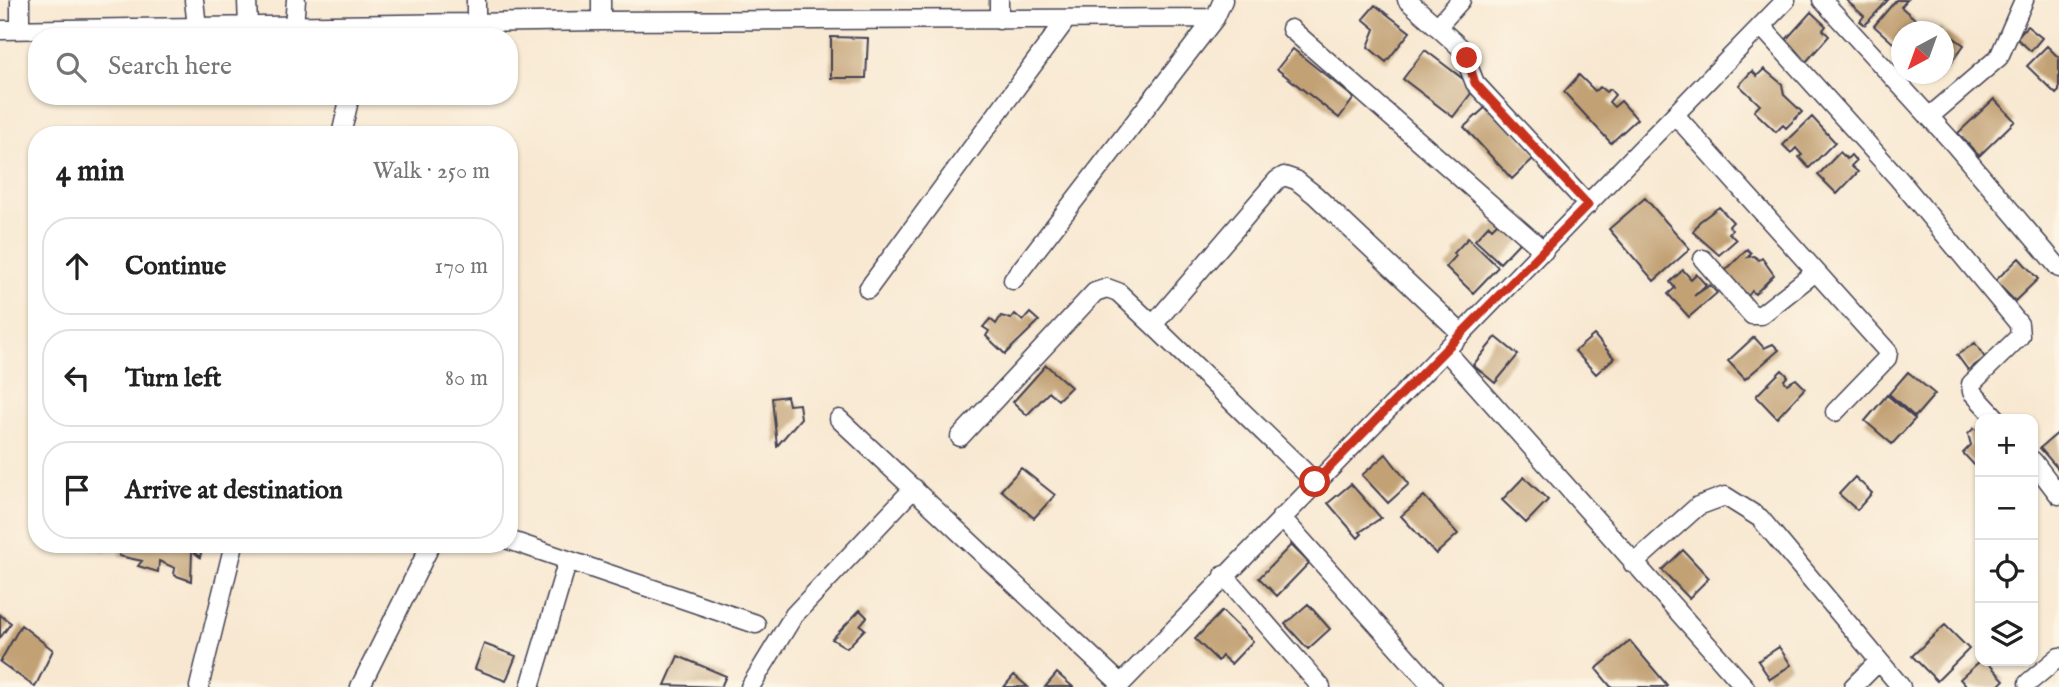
<!DOCTYPE html>
<meta charset="utf-8">
<style>
:root{--surface:#fff;--page:#f2f2f2;--text:#222;--muted:#767676;--line:#e0e0e0}
body{margin:0;font-family:"IM FELL English",serif;background:var(--page);color:var(--text)}
.controls{position:absolute;right:21px;bottom:21px;display:grid;overflow:hidden;border-radius:14px;box-shadow:0 2px 5px #0004}
.controls button{width:63px;height:63px;display:grid;place-items:center;padding:0;border:0;border-bottom:2px solid var(--line);background:var(--surface);color:var(--text);font:35px sans-serif}
.compass{position:absolute;left:1891px;top:21px;width:63px;height:63px;border-radius:50%;background:var(--surface);box-shadow:0 2px 5px #0004;rotate:221deg}
.stop{position:absolute;width:21px;height:21px;margin:-16px;border:5px solid #c8321e;border-radius:50%;background:#fff}
.stop.end{background:#c8321e;border-color:#fff;box-shadow:0 2px 7px #0008}
.list{margin:0;padding:0;list-style:none}
h2{display:flex;justify-content:space-between;align-items:center;height:91px;margin:0;padding:0 28px;font-size:30px}
h2 small{font-size:23px;font-weight:400;color:var(--muted)}
.list li{display:grid;grid-template-columns:46px 1fr auto;gap:21px;align-items:center;box-sizing:border-box;height:98px;margin:0 14px 14px;padding:0 14px;border:2px solid var(--line);border-radius:28px}
.list b{display:block;font-size:26px;white-space:nowrap}
.list em{font-size:23px;font-style:normal;color:var(--muted)}
.icon{flex:none;width:38px;height:38px;fill:none;stroke:currentColor;stroke-width:2;stroke-linecap:round;stroke-linejoin:round}
.map{position:relative;flex:none;width:2059px;height:687px;overflow:hidden}
.search{position:absolute;background:var(--surface);box-shadow:0 2px 5px #0004;left:28px;top:28px;width:490px;height:77px;display:flex;align-items:center;gap:18px;box-sizing:border-box;padding:0 24px;border-radius:28px;color:var(--muted);font-size:26px}
.panel{position:absolute;background:var(--surface);box-shadow:0 2px 5px #0004;left:28px;top:126px;width:490px;height:427px;border-radius:28px}
.map>svg:first-child{display:block}
.building{fill:#c2a175}
.lines{fill:none;stroke-linecap:round;stroke-linejoin:round}
.minor-casing{stroke:#424052;stroke-width:21}
.minor{stroke:#fff;stroke-width:18}
.route{stroke:#c8321e;stroke-width:9}
</style>
<div class="map">
<svg width="2059" height="687" viewBox="0 0 2059 687">
<rect width="100%" height="100%" fill="#fcf5e5"/>
<filter id="ink" filterUnits="userSpaceOnUse"><feTurbulence type="fractalNoise" baseFrequency=".0143" numOctaves="2"/><feDisplacementMap in="SourceGraphic" scale="14" xChannelSelector="R" yChannelSelector="G"/><feConvolveMatrix kernelMatrix="1 2 1 2 8 2 1 2 1" color-interpolation-filters="sRGB"/></filter>
<filter id="wash" filterUnits="userSpaceOnUse"><feTurbulence type="fractalNoise" baseFrequency=".00686" numOctaves="4" result="noise"/><feDisplacementMap in="SourceGraphic" scale="28" xChannelSelector="R" yChannelSelector="G"/><feGaussianBlur stdDeviation="1.57" result="paint"/><feColorMatrix in="noise" values="0 0 0 0 0 0 0 0 0 0 0 0 0 0 0 0 0 1.4 0 .05"/><feComposite in="paint" operator="in"/></filter>
<g filter="url(#wash)">
<rect width="100%" height="100%" fill="#f8e8d1"/>
<g id="blocks">
<path class="building" d="M1846 0H1888L1865 25 1860 21 1864 16Z
M1896 0H1907L1901 7 1915 19 1909 32H1902V37L1893 43 1874 26Z
M1375 5 1410 32 1386 62 1368 47 1375 29 1363 19Z
M1811 12 1826 26 1823 30 1829 36 1805 63 1783 43Z
M2027 26 2042 38 2031 51 2016 38Z
M1940 28 1964 45 1944 72V32H1937Z
M831 37 868 38 866 78H831Z
M2047 46 2059 58V91L2056 94 2027 66Z
M1293 49 1354 98 1339 118 1277 69Z
M1425 50 1475 88 1453 117 1403 79Z
M1764 69 1782 84 1784 95 1802 112 1786 128 1783 125 1776 132 1754 111 1760 105 1739 85 1752 71 1757 76Z
M1579 75 1595 91 1600 87 1606 92 1610 89 1615 95 1609 102 1614 107 1621 101 1637 119 1611 143 1564 92Z
M1994 99 2015 121 1979 156 1958 133Z
M1489 104 1537 155 1512 179 1464 127Z
M1812 117 1835 142 1809 168 1799 157 1802 155 1796 148 1791 153 1783 145Z
M1840 152 1847 159 1851 155 1856 161 1851 166 1858 172 1837 194 1818 175Z
M1645 198 1690 249 1654 281 1609 229Z
M1719 207 1733 222 1729 226 1732 230 1729 233 1736 240 1719 255 1693 232 1699 222Z
M1499 221 1520 242 1500 263 1475 240 1489 225 1492 228Z
M1468 238 1498 267 1473 293 1446 267 1456 256 1454 253Z
M1747 249 1751 253 1748 257 1754 256 1759 260 1762 258 1774 275 1755 294 1752 291 1748 296 1724 272Z
M2019 258 2038 279 2015 301 1995 281Z
M1683 270 1691 279 1696 274 1706 285 1694 296 1710 285 1717 293 1689 317 1668 294 1675 288 1670 282Z
M1030 313 1039 321 1005 354 986 336 989 331 983 327 990 319 996 324 1001 316 1011 319 1015 314 1023 321Z
M1594 335 1614 358 1596 374 1575 351Z
M1496 337 1518 355 1495 383 1473 365Z
M1754 337 1764 348 1773 344 1779 350 1745 379 1728 361Z
M1975 343 1985 358 1968 370 1957 355Z
M1046 365 1071 387 1058 400 1049 392 1027 415 1013 402Z
M1782 370 1788 376 1784 380 1787 384 1796 379 1805 388 1777 418 1756 396Z
M1908 372 1935 394 1915 417 1889 394Z
M1887 395 1915 419 1892 444 1865 421Z
M787 396 789 405 799 404 801 418 777 446 772 398Z
M1974 428 1978 431 1980 429 1978 469 1963 453 1971 445 1968 434Z
M2059 432V470L2040 448Z
M1386 454 1409 484 1388 503 1362 475Z
M1021 468 1055 495 1034 518 1001 490Z
M1524 477 1548 500 1526 523 1502 500Z
M1855 477 1872 493 1857 510 1839 494Z
M1351 484 1381 518 1360 532 1362 534 1358 538 1328 503Z
M1424 496 1458 534 1436 554 1401 516Z
M76 544H109L107 552Z
M122 544H203L200 557 192 551 191 581 174 575 175 568 159 561 158 572 138 566 142 561 119 556Z
M1291 545 1309 563 1277 596 1259 578Z
M1683 550 1709 578 1689 598 1662 570Z
M1308 604 1330 629 1308 649 1285 624Z
M860 610 867 617 860 625 865 629 847 648 832 639Z
M1222 611 1253 641 1231 664 1222 656 1218 661 1195 639Z
M0 615 11 623 0 638Z
M21 625 53 650 35 687 0 662Z
M1945 625 1969 649 1937 681 1912 656Z
M1630 641 1667 685 1664 687H1611L1596 669Z
M484 644 516 656 506 681 475 669Z
M1779 647 1791 665 1770 679 1758 661Z
M678 656 726 676 721 687 665 685Z
M1980 661H1986L2004 680 1997 687H1967L1960 679Z
M1057 673 1073 687H1045Z
M1014 675 1028 687H1004Z"/>
</g>
</g>
<g filter="url(#ink)">
<use href="#blocks" fill-opacity="0" stroke="#424052" stroke-width="2"/>
<g class="lines">
<defs>
<path id="minor" d="M194 0 197 27
M247 0 248 27
M601 0V21
M1407 0 1461 48 1475 83 1588 205
M1822 0 1955 145 2059 268
M999 20V0
M476 22V0
M294 26 296 0
M1437 27 1461 0
M1762 27 1898 178 2019 324 2020 336 1971 384 1972 392 1997 419
M20 29V0
M1291 29 1544 251
M0 30 601 21 1215 18
M1676 116 1888 352 1887 358 1835 412
M1929 117 1999 57 2024 0
M341 135 350 96
M1703 259 1752 315H1761L1814 273
M1013 280 1215 18 1223 0
M868 289 1066 20
M1153 325 1277 180 1284 176 1296 180 1315 195 1462 334
M1446 351 1745 687
M839 419 1121 684
M960 437 1095 292 1107 288 1118 292 1153 325 1315 482
M2033 461 2059 495
M1281 517 1433 687
M509 540 756 624
M1633 564 1698 506 1725 496 1760 518 1901 687
M1224 575 1321 687
M2028 683 2059 657
M199 687 234 544
M360 687 431 544
M530 687 568 560
M750 687 794 615 914 488
M1118 687 1786 0
M1853 687 1879 661"/>
</defs>
<use href="#minor" class="minor-casing"/>
<use href="#minor" class="minor"/>
</g>
</g>
<g class="lines" filter="url(#ink)">
<path class="route" d="M1315 482 1588 205 1475 83 1467 58"/>
</g>
</svg>
<div class="controls">
<button>+</button>
<button>−</button>
<button><svg class="icon" aria-label="locate" viewBox="0 0 24 24"><circle cx="12" cy="12" r="6"/><path d="M12 2v4M12 18v4M2 12h4M18 12h4"/></svg></button>
<button><svg class="icon" aria-label="layers" viewBox="0 0 24 24"><path d="M12 4l9 5-9 5-9-5zM3 14l9 5 9-5"/></svg></button>
</div>
<svg class="compass" viewBox="-18 -18 36 36"><path d="M0-13l5 13h-10z" fill="#e53935"/><path d="M0 13l5-13h-10z" fill="#767676"/></svg>
<div class="stop" style="left:1315px;top:482px"></div>
<div class="stop end" style="left:1467px;top:58px"></div>
<div class="search"><svg class="icon" aria-label="search" viewBox="0 0 24 24"><circle cx="10" cy="10" r="6"/><path d="M15 15l6 6"/></svg>Search here</div>
<section class="panel">
<h2>4 min<small>Walk · 250 m</small></h2>
<ul class="list">
<li><svg class="icon" aria-label="ahead" viewBox="0 0 24 24"><path d="M12 20V5M6 11l6-6 6 6"/></svg><div><b>Continue</b></div><em>170 m</em></li>
<li><svg class="icon" aria-label="left" viewBox="0 0 24 24"><path d="M17 20v-9H6M10 6l-5 5 5 5"/></svg><div><b>Turn left</b></div><em>80 m</em></li>
<li><svg class="icon" aria-label="arrive" viewBox="0 0 24 24"><path d="M6 21V4h12l-3 4 3 4H6"/></svg><div><b>Arrive at destination</b></div></li>
</ul>
</section>
</div>
